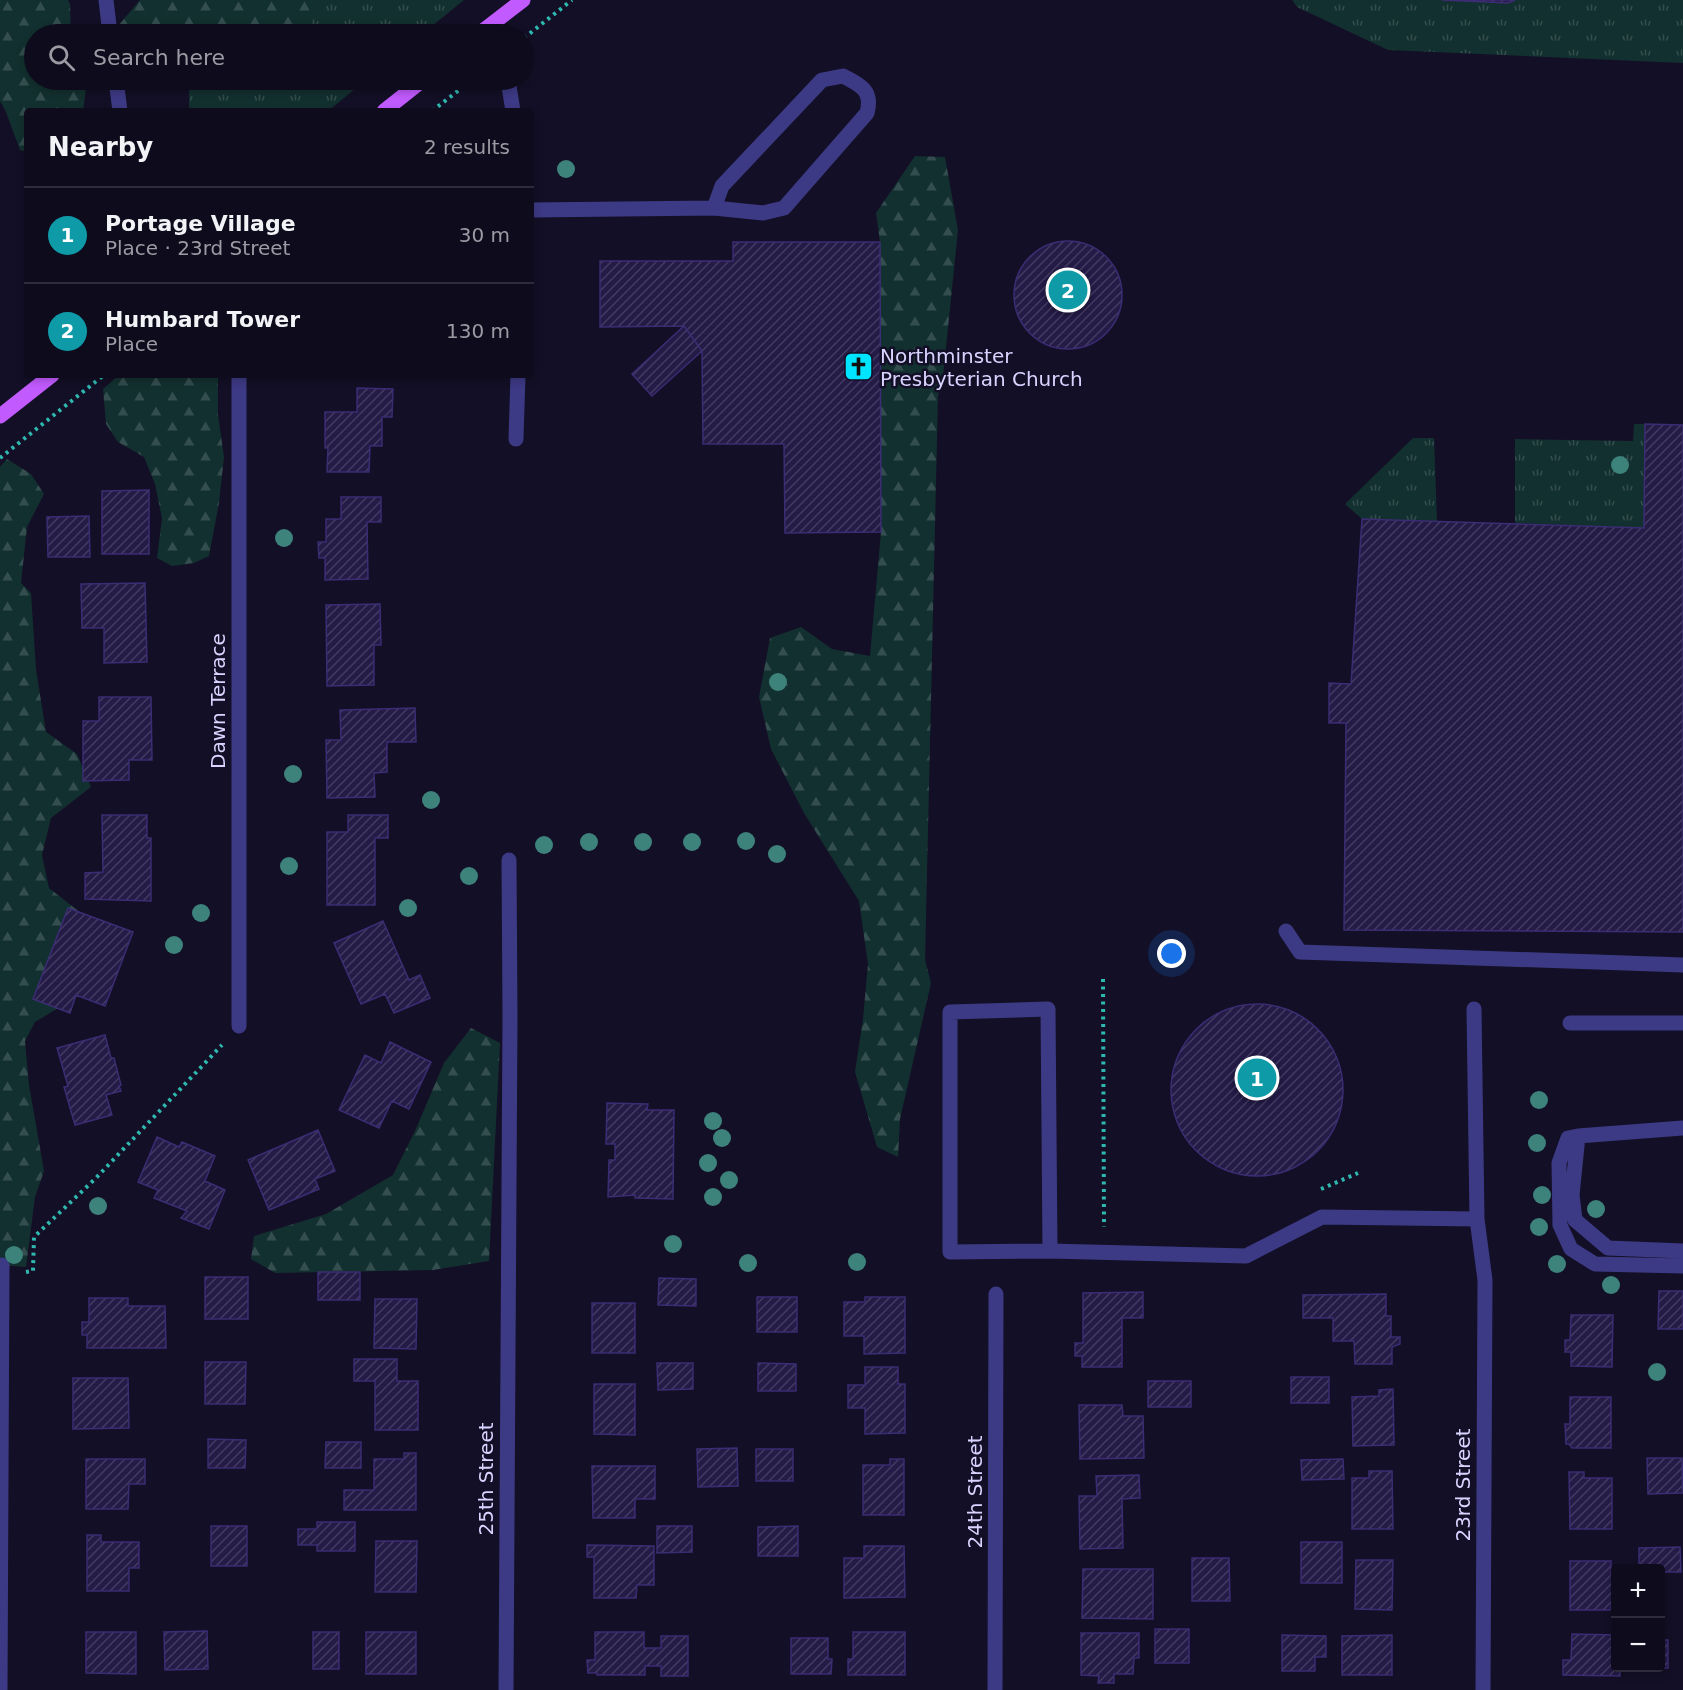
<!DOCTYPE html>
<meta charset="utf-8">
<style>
:root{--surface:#0e0b1c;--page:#1c1929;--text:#f1f3f6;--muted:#9b9ba3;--line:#2e2b3b;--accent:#b45309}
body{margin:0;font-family:"DejaVu Sans",sans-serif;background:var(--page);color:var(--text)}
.controls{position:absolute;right:18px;bottom:18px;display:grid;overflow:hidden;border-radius:6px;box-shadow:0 3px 9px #0003}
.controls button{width:54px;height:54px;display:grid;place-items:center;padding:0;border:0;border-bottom:2px solid var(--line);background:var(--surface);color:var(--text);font:30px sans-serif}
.you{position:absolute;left:1172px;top:954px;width:21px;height:21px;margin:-15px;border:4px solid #fff;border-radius:50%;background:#1a73e8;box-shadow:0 0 0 9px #1a73e833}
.badge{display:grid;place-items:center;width:39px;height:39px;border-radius:50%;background:var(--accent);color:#fff;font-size:20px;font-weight:700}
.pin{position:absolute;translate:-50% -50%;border:3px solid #fff;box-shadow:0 2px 6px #0006}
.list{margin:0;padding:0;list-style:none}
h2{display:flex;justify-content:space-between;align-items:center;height:78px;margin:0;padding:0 24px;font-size:26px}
h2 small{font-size:20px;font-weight:400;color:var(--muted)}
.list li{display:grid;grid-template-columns:39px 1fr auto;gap:18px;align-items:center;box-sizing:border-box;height:96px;padding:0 24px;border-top:2px solid var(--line)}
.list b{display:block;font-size:22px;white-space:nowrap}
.list p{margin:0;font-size:20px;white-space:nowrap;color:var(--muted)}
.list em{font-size:20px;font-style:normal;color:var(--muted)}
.icon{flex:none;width:33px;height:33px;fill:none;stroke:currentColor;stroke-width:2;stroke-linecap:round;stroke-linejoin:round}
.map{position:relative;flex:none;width:1683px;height:1690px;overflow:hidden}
.search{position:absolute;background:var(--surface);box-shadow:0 3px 9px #0003;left:24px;top:24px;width:510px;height:66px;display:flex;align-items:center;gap:15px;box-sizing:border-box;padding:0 21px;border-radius:33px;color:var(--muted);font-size:22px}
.panel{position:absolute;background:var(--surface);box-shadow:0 3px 9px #0003;left:24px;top:108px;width:510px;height:270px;border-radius:6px}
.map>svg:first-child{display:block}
.grass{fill:url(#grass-tufts)}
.forest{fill:url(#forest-firs)}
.building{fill:url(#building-hatch);stroke:#3b2d73;stroke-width:1.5}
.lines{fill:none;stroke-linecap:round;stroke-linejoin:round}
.path{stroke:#2fb8b0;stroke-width:4;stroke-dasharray:3 4.5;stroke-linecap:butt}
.minor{stroke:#3d3a85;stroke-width:15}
.major{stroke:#c25bff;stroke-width:15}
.tree{fill:#3d827b}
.labels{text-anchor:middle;stroke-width:5;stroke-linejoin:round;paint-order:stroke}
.poi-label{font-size:20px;fill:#d9d4ff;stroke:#130f26;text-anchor:start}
.street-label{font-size:20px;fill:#d9d4ff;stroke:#130f26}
</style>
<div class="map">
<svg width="1683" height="1690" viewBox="0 0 1683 1690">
<defs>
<pattern id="grass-tufts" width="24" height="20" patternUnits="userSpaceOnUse" patternTransform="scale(1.5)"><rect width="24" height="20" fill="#12302f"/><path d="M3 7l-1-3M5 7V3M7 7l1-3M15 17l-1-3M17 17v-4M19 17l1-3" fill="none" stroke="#344d4e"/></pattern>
<pattern id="forest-firs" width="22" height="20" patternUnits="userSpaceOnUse" patternTransform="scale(1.5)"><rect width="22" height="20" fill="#12302f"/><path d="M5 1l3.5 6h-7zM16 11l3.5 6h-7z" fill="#344d4e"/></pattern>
<pattern id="building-hatch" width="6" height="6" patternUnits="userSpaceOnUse" patternTransform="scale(1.5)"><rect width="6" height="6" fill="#241b47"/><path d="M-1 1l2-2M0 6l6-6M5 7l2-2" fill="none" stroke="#433b63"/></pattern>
</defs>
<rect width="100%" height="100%" fill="#130f26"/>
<path class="grass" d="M290 0H464L422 34H190Z
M1292 0H1442L1508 3 1515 0H1683V63L1388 50 1297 7Z
M189 80H366L328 111H189Z
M1634 424H1645L1644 528 1515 523V439L1633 441Z
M1413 438H1434L1437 521 1362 519 1345 504Z"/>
<path class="forest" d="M0 0H68L70 4 71 34H34V80H84L86 88 83 111H27V152L20 150 6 112 0 101Z
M140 0H311L313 15 310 34H121L118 26Z
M915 156 945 157 958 230 943 377 938 396 925 960 931 983 900 1119 898 1157 877 1147 855 1072 863 1019 868 964 859 901 804 813 771 749 759 697 770 638 801 627 832 649 870 656 881 532 880 242 876 213Z
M119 375H218V415L224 457 219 503 209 556 194 563 172 566 157 558 162 518 155 484 144 457 118 442 106 424 103 389Z
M7 459 31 474 44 494 27 527 21 583 31 593 36 670 46 732 77 754 91 787 51 818 42 855 49 888 86 917 73 999 35 1022 25 1041 29 1085 44 1171 35 1197 26 1267 0 1265V467Z
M471 1028 500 1043 489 1261 433 1270 275 1273 251 1259 254 1236 326 1214 393 1175 415 1131 444 1063Z"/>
<path class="building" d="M1442 0H1515L1508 3Z
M1014 295a54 54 0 1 1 108 0a54 54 0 1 1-108 0Z
M733 242H880L881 532 785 533 784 444H703L702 351 684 326 600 327V261H733Z
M684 326 702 351 652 396 632 374Z
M357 388 393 389 392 417H382V446H370L369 472H327L328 448H325V412H357Z
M1645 424 1683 425V932L1344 930 1346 723H1329V683L1351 684 1362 519 1644 528Z
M149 490V554H102V491Z
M341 497H381V522H367L368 579 325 580V558H319L318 542H326V519H341Z
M89 516 90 557H48L47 517Z
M145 583 147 662 104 663V628H82L81 584Z
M380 604 381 645H374V685L327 686 326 605Z
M99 697H151L152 760H129V780L83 781V721H99Z
M415 708 416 742H387V772L374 773 375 797 327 798 326 740H341L340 710Z
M102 815H147V838H151V901L85 899V873L103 872Z
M348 815H388V838H375V905H327V832H348Z
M68 908 133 932 105 1006 76 995 70 1013 33 999Z
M383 921 409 980 420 975 430 998 394 1013 385 994 361 1004 334 943Z
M1171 1090a86 86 0 1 1 172 0a86 86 0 1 1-172 0Z
M105 1035 111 1058H114L121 1085 119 1086 121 1091 106 1095 112 1115 75 1125 64 1087 68 1086 57 1048Z
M390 1042 431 1062 409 1109 392 1101 379 1128 339 1110 365 1055 381 1063Z
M607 1103 648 1104 647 1110H674L673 1199 635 1198V1195L608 1197 609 1160H615V1144H606Z
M318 1130 335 1171 315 1179 319 1189 269 1210 248 1160Z
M157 1137 179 1147 182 1142 215 1156 205 1181 225 1190 209 1229 181 1218 187 1211 154 1198 158 1190 138 1182Z
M318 1272H360V1300H318Z
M205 1277H248V1319H205Z
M659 1278 696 1279V1306L658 1305Z
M1659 1291H1683V1329H1658Z
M1143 1292V1318H1122V1367H1082V1356H1075V1343H1083V1293Z
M1386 1294V1316H1391V1337H1400V1344L1392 1347V1364H1355L1354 1341H1333V1318H1303V1295Z
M757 1297H797V1332H757Z
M865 1297H905V1353L864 1354V1336H844V1302H865Z
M89 1298H128V1306H165L166 1348H87V1335H82V1322H89Z
M375 1299H417L416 1349 374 1348Z
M592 1303H635V1353H592Z
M1571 1315H1613L1612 1367 1571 1366V1352H1565V1340H1570Z
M354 1359H397V1381H418V1430H375V1381H354Z
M205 1362H246L245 1404H205Z
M657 1363H693V1389L658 1390Z
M758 1363 796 1364V1391H758Z
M865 1367H898V1384H905V1433L865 1434V1408H848V1385H865Z
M1291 1377H1329V1403H1291Z
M73 1378H128L129 1428 73 1429Z
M1148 1381H1191V1407H1148Z
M594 1384H635V1435L594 1434Z
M1393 1389 1394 1445 1353 1446 1352 1397 1379 1396V1390Z
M1570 1397H1611V1448H1572L1569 1444H1566L1565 1424H1570Z
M1079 1405H1122L1123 1416H1143L1144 1458 1080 1459Z
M208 1439 246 1440 245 1468H208Z
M326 1442H361V1468H325Z
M737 1448 738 1486 698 1487 697 1449Z
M756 1449H793V1481H756Z
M404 1453H416V1510H344V1490H374V1459H404Z
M1647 1458H1682L1683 1493 1648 1494Z
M86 1459H145V1484H129L128 1509H86Z
M890 1459H904V1515H863V1465H890Z
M1343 1459 1344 1479 1302 1480 1301 1460Z
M592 1466H655V1499H635V1518H593Z
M1369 1471H1392L1393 1529H1352V1478H1369Z
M1569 1472H1584V1478H1612V1529H1570Z
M1139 1475 1140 1498 1122 1499 1123 1548 1080 1549 1079 1496H1097L1096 1476Z
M317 1522H355V1551H317V1545H298V1529H317Z
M211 1526H247V1566H211Z
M657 1526H692V1552L657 1553Z
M798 1526V1556H758V1527Z
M87 1535H101V1542H139V1568H129V1591H87Z
M376 1541H417L416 1592H375Z
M1301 1542H1342V1583H1301Z
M587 1545 654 1546V1585H637L636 1598H594V1557H587Z
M864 1546H904L905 1597 844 1598V1558H864Z
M1680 1547 1681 1572H1660V1568H1639V1548Z
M1192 1558H1229L1230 1601H1192Z
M1356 1560H1393L1392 1610 1355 1609Z
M1570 1561H1611V1576H1616V1604H1611V1610H1570Z
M1083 1569H1153V1619L1082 1618Z
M1155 1629H1189V1663H1155Z
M207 1631 208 1669 165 1670 164 1632Z
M86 1632H136V1674L86 1673Z
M313 1632H339V1669H313Z
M366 1632H416V1674H366Z
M595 1632H644V1648H661V1636H688V1676H661V1666H645V1675H597V1673H588L587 1660H595Z
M853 1632H905V1675H848V1659H853Z
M1081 1633H1139V1658H1134L1133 1674H1114V1683H1098L1099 1676 1081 1675Z
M1572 1634 1616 1635V1668H1620V1676L1563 1675V1660H1571Z
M1282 1635 1326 1636V1657H1315V1671H1282Z
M1392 1635V1675H1342V1636Z
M791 1638H828V1659H832L831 1674H791Z
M1660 1640H1668V1668H1642H1660Z"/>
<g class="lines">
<path class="path" d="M524 38 572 0
M432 111 472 80
M0 458 104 375
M1103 979 1104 1227
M1321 1189 1358 1173
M26 1272 33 1271 34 1237 96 1178 222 1045"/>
<path class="minor" d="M106 0 110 34
M116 80 120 111
M508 80 513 111
M531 210 714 208 763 213 784 208 867 113C873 91 861 85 843 76L822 80 722 186 714 208
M516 439 518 375
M1286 931 1300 952 1683 965
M1474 1009 1477 1219
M1570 1023H1683
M239 1026V375
M1683 1128 1578 1136 1568 1138 1559 1163 1560 1225 1571 1249 1595 1264 1683 1266
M1578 1136 1572 1195 1575 1220 1608 1248 1683 1251
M1050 1251 1048 1009 950 1012V1252L1050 1251 1246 1256 1322 1217 1477 1219 1485 1280 1483 1690
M0 1690 2 1265
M506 1690 510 1017 509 860
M995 1690 996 1294"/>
<path class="major" d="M479 34 523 0
M384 111 423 80
M0 416 52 375"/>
</g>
<g class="tree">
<circle cx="566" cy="169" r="9"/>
<circle cx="1620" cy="465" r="9"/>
<circle cx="284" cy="538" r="9"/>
<circle cx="778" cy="682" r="9"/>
<circle cx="293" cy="774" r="9"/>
<circle cx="431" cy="800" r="9"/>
<circle cx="746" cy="841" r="9"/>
<circle cx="589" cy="842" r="9"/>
<circle cx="643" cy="842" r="9"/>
<circle cx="692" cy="842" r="9"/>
<circle cx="544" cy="845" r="9"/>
<circle cx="777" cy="854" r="9"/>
<circle cx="289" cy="866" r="9"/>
<circle cx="469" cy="876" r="9"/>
<circle cx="408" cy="908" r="9"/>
<circle cx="201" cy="913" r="9"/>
<circle cx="174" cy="945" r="9"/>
<circle cx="1539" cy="1100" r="9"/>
<circle cx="713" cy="1121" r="9"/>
<circle cx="722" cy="1138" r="9"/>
<circle cx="1537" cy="1143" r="9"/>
<circle cx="708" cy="1163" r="9"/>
<circle cx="729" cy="1180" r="9"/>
<circle cx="1542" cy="1195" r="9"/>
<circle cx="713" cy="1197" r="9"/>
<circle cx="98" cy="1206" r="9"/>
<circle cx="1596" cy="1209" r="9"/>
<circle cx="1539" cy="1227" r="9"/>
<circle cx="673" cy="1244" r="9"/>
<circle cx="14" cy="1255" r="9"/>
<circle cx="857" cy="1262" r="9"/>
<circle cx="748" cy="1263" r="9"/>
<circle cx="1557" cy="1264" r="9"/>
<circle cx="1611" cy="1285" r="9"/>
<circle cx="1657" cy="1372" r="9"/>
</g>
<defs>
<symbol id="church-square" viewBox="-11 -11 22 22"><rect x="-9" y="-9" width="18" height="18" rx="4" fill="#00e5ff" stroke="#130f26"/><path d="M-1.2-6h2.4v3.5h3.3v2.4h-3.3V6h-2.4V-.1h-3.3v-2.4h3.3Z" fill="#111"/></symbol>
</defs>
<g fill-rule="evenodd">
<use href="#church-square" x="842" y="350" width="33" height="33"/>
</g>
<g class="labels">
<g class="poi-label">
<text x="880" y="363">Northminster<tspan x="880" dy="23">Presbyterian Church</tspan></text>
</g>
<g class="street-label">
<text transform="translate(218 701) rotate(-90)" y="7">Dawn Terrace</text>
<text transform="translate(486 1479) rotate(-90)" y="7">25th Street</text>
<text transform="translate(1463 1485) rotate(-90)" y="7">23rd Street</text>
<text transform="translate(975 1492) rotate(-90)" y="7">24th Street</text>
</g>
</g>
</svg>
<div class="controls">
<button>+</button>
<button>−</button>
</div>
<div class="you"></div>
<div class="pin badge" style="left:1257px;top:1078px;background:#0f9aa8">1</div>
<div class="pin badge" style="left:1068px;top:290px;background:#0f9aa8">2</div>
<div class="search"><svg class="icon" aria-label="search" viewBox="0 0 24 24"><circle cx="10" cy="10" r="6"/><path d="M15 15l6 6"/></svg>Search here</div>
<section class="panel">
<h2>Nearby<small>2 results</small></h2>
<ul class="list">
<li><span class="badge" style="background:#0f9aa8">1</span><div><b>Portage Village</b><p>Place · 23rd Street</p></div><em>30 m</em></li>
<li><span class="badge" style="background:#0f9aa8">2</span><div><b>Humbard Tower</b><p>Place</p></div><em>130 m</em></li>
</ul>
</section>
</div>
